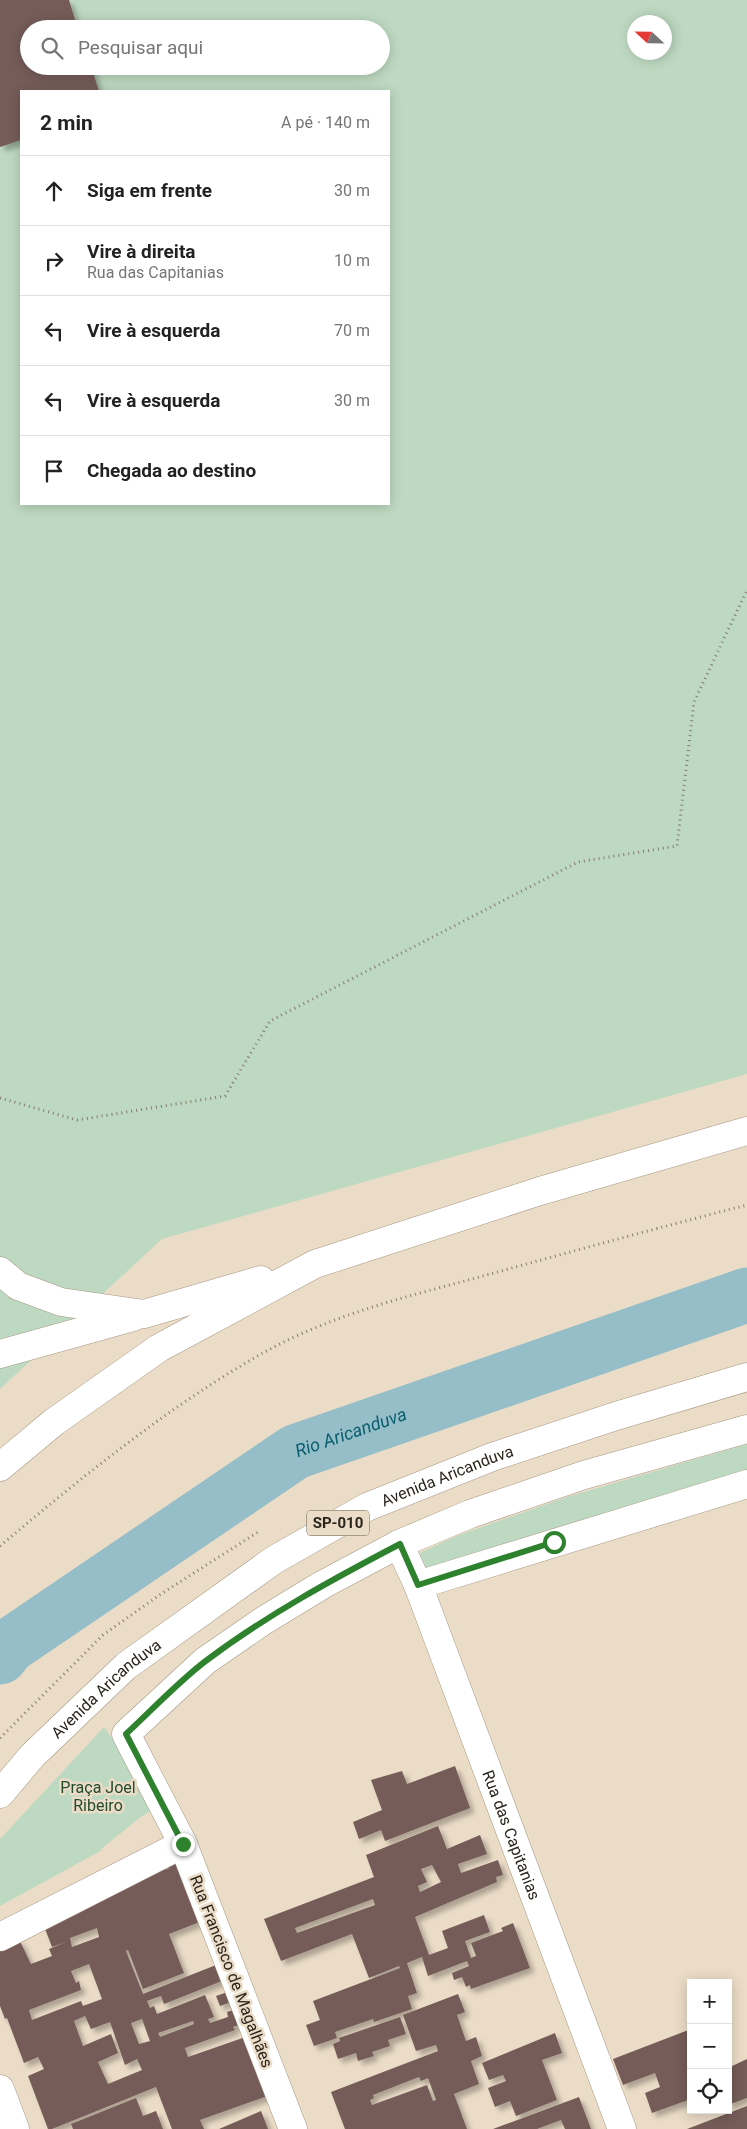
<!DOCTYPE html>
<html lang="pt">
<meta charset="utf-8">
<style>
:root{--surface:#fff;--page:#f6f6f6;--text:#222;--muted:#767676;--line:#e0e0e0}
body{margin:0;font-family:Roboto,sans-serif;background:var(--page);color:var(--text)}
.controls{position:absolute;right:15px;bottom:15px;display:grid;overflow:hidden;border-radius:0px;box-shadow:0 2px 12px #0003}
.controls button{width:45px;height:45px;display:grid;place-items:center;padding:0;border:0;border-bottom:1px solid var(--line);background:var(--surface);color:var(--text);font:25px sans-serif}
.compass{position:absolute;left:627px;top:15px;width:45px;height:45px;border-radius:50%;background:var(--surface);box-shadow:0 2px 12px #0003;rotate:292deg}
.stop{position:absolute;width:15px;height:15px;margin:-11px;border:4px solid #2e812d;border-radius:50%;background:#fff}
.stop.end{background:#2e812d;border-color:#fff;box-shadow:0 1px 5px #0008}
.list{margin:0;padding:0;list-style:none}
h2{display:flex;justify-content:space-between;align-items:center;height:65px;margin:0;padding:0 20px;font-size:21px}
h2 small{font-size:16px;font-weight:400;color:var(--muted)}
.list li{display:grid;grid-template-columns:32px 1fr auto;gap:15px;align-items:center;box-sizing:border-box;height:70px;padding:0 20px;border-top:1px solid var(--line)}
.list b{display:block;font-size:19px;white-space:nowrap}
.list p{margin:0;font-size:16px;white-space:nowrap;color:var(--muted)}
.list em{font-size:16px;font-style:normal;color:var(--muted)}
.icon{flex:none;width:28px;height:28px;fill:none;stroke:currentColor;stroke-width:2;stroke-linecap:round;stroke-linejoin:round}
.map{position:relative;flex:none;width:747px;height:2129px;overflow:hidden}
.search{position:absolute;background:var(--surface);box-shadow:0 2px 12px #0003;left:20px;top:20px;width:370px;height:55px;display:flex;align-items:center;gap:12px;box-sizing:border-box;padding:0 18px;border-radius:28px;color:var(--muted);font-size:19px}
.panel{position:absolute;background:var(--surface);box-shadow:0 2px 12px #0003;left:20px;top:90px;width:370px;height:415px;border-radius:0px}
.map>svg:first-child{display:block}
.green{fill:#bed9c1;fill-rule:evenodd}
.lines{fill:none;stroke-linecap:round;stroke-linejoin:round}
.river{stroke:#95bec8;stroke-width:55}
.building{fill:#745c58;fill-rule:evenodd;filter:url(#shadow)}
.street-casing{stroke:#a69884;stroke-width:29}
.secondary-casing{stroke:#a69884;stroke-width:29}
.highway-casing{stroke:#a69884;stroke-width:29}
.path{stroke:#867c6e;stroke-width:3;stroke-dasharray:1 4;stroke-linecap:butt}
.street{stroke:#fff;stroke-width:28}
.secondary{stroke:#fff;stroke-width:28}
.highway{stroke:#fff;stroke-width:28}
.route{stroke:#2e812d;stroke-width:6}
.labels{text-anchor:middle;stroke-width:5;stroke-linejoin:round;paint-order:stroke}
.shield{fill:#ebdcc7;stroke:#635b4f;stroke-width:1}
.shield-label{font-size:15px;font-weight:bold;fill:#29241c}
.street-label{font-size:16px;fill:#29241c;stroke:#ebdcc7}
.park-label{font-size:16px;fill:#224c2a;stroke:#ebdcc7}
.water-label{font-size:18px;font-style:italic;fill:#0a5e6d;stroke:#ebdcc7}
</style>
<div class="map">
<svg width="747" height="2129" viewBox="0 0 747 2129">
<defs>
<filter id="shadow"><feDropShadow dx="4.5" dy="4.5" stdDeviation="2.5" flood-color="#0004"/></filter>
</defs>
<rect width="100%" height="100%" fill="#ebdcc7"/>
<path class="green" d="M0 0H747V1074L162 1239 0 1389ZM634 22H664V52H634ZM29 29H381V66H29ZM21 91H389V504H21Z
M747 1444V1474L426 1572 419 1557 420 1553 459 1535 567 1497Z
M104 1727 132 1766 153 1810 142 1816 101 1849 102 1850 0 1906V1839Z"/>
<g class="lines">
<path class="river" id="s1" d="M0 1657 9 1646 295 1452 747 1295"/>
</g>
<path class="building" d="M0 0H69L78 29H29V66H91L99 91H21V140L0 147Z
M455 1766 470 1808 385 1841 381 1830 359 1839 353 1822 382 1810 371 1780 402 1771 407 1784Z
M438 1826 447 1849 480 1835 487 1854 458 1864 461 1873 498 1860 503 1875 496 1877 497 1882 415 1917 429 1955 448 1948 442 1931 484 1915 490 1932 465 1941 471 1958 476 1956 471 1943 503 1931 501 1928 513 1923 530 1968 471 1989 470 1985 466 1987 462 1977 454 1980 452 1973 469 1966 467 1961 428 1976 422 1957 407 1963 417 1993 408 1996 412 2009 374 2022 373 2019 335 2032 337 2038 314 2046 306 2025 320 2020 313 2001 400 1968 399 1966 369 1978 352 1934 281 1961 264 1919 374 1877 366 1855ZM432 1865 441 1882 420 1892 418 1886 427 1882 421 1869ZM373 1899 375 1905 297 1933 295 1928Z
M181 1851 210 1918 169 1934 184 1973 143 1989 128 1950 126 1951 143 1994 216 1965 222 1981 164 2004 161 1996 147 2001 150 2008 154 2006 157 2014 205 1995 214 2017 208 2019 210 2023 228 2017 227 2012 242 2007 247 2022 233 2027 235 2030 185 2048 188 2057 254 2034 276 2093 200 2120 204 2129H172L156 2087 52 2129H48L28 2076 44 2069 38 2057 24 2063 7 2018 5 2019 0 2006V1951L19 1939 31 1964 52 1956 49 1949 68 1941 52 1947 44 1926 147 1870 171 1869 150 1865ZM97 1928 99 1937 72 1947 70 1938ZM89 1964 102 1999 83 2006 81 2001 32 2020 29 2010 81 1990 79 1981 76 1983 71 1971ZM85 2016 91 2029 110 2022 125 2065 137 2059 142 2070 108 2084 98 2062 118 2053 111 2034 83 2046 74 2021ZM142 2019 150 2041 139 2044 131 2023ZM193 2021 194 2024 160 2037 158 2033Z
M236 1989 234 2001 220 2006 216 1996Z
M458 1994 465 2012 457 2015 466 2041 476 2037 482 2056 471 2061 479 2084 454 2094 467 2129H345L331 2092 438 2051 436 2045 416 2051 403 2015ZM419 2077 421 2081 428 2078 436 2100 433 2101 427 2085 372 2105 370 2100 374 2098 373 2095Z
M400 2017 406 2034 388 2040 390 2046 372 2052 374 2056 358 2061 356 2053 338 2059 333 2044 340 2041 339 2038Z
M691 2029V2099L652 2113 645 2093 660 2087 655 2073 623 2085 613 2059Z
M555 2033 562 2053 542 2060 557 2100 516 2116 510 2101 495 2107 488 2088 506 2081 503 2075 489 2080 482 2063Z
M747 2059V2098L728 2105V2068Z
M579 2097 591 2129H565L561 2120 537 2129H493Z
M136 2098 143 2116 156 2111 163 2129H73L71 2124Z
M747 2106V2129H687Z
M261 2111 268 2129H219Z"/>
<g class="lines">
<defs>
<g id="street">
<path id="s2" d="M399 1544 418 1585 622 2129"/>
<path d="M418 1585 747 1484"/>
<path d="M0 1937 183 1844"/>
<path d="M293 2129 183 1844 126 1734 205 1661 263 1621 322 1585 399 1544 470 1514 584 1475 747 1429"/>
</g>
<path id="secondary" d="M0 2089 15 2129"/>
<g id="highway">
<path d="M0 1271 18 1286 61 1302 144 1314 261 1280"/>
<path d="M0 1354 133 1317"/>
<path d="M0 1467 54 1422 159 1348 315 1264 540 1191 747 1131"/>
<path id="s3" d="M0 1794 32 1756 126 1666 274 1560 367 1507 492 1457 616 1416 747 1377"/>
</g>
</defs>
<use href="#street" class="street-casing"/>
<use href="#secondary" class="secondary-casing"/>
<use href="#highway" class="highway-casing"/>
<path class="path" d="M0 1098 77 1120 225 1096 270 1021 578 862 677 846 694 702 747 590
M0 1546C81 1478 164 1410 256 1357 324 1317 401 1298 476 1278 566 1253 657 1228 747 1205
M0 1738 103 1635 161 1594 258 1532"/>
<use href="#street" class="street"/>
<use href="#secondary" class="secondary"/>
<use href="#highway" class="highway"/>
</g>
<g class="lines">
<path class="route" d="M183 1844 126 1734C151 1711 180 1680 207 1660 267 1615 333 1579 400 1544L418 1585 554 1542"/>
</g>
<g class="labels">
<rect class="shield" x="307" y="1510.5" width="62" height="25" rx="4"/>
<g class="shield-label">
<text x="338" y="1528">SP-010</text>
</g>
<g class="street-label">
<text dy="6" stroke="none"><textPath href="#s3" startOffset="555">Avenida Aricanduva</textPath></text>
<text dy="6" stroke="none"><textPath href="#s3" startOffset="150">Avenida Aricanduva</textPath></text>
<text dy="6" stroke="none"><textPath href="#s2" startOffset="312">Rua das Capitanias</textPath></text>
<text transform="translate(232 1971) rotate(69)" y="6">Rua Francisco de Magalhães</text>
</g>
<g class="park-label">
<text x="98" y="1793">Praça Joel<tspan x="98" dy="18">Ribeiro</tspan></text>
</g>
<g class="water-label">
<text dy="6" stroke="none"><textPath href="#s1" startOffset="419">Rio Aricanduva</textPath></text>
</g>
</g>
</svg>
<div class="controls">
<button>+</button>
<button>−</button>
<button><svg class="icon" aria-label="locate" viewBox="0 0 24 24"><circle cx="12" cy="12" r="6"/><path d="M12 2v4M12 18v4M2 12h4M18 12h4"/></svg></button>
</div>
<svg class="compass" viewBox="-18 -18 36 36"><path d="M0-13l5 13h-10z" fill="#e53935"/><path d="M0 13l5-13h-10z" fill="#767676"/></svg>
<div class="stop" style="left:554px;top:1542px"></div>
<div class="stop end" style="left:183px;top:1844px"></div>
<div class="search"><svg class="icon" aria-label="search" viewBox="0 0 24 24"><circle cx="10" cy="10" r="6"/><path d="M15 15l6 6"/></svg>Pesquisar aqui</div>
<section class="panel">
<h2>2 min<small>A pé · 140 m</small></h2>
<ul class="list">
<li><svg class="icon" aria-label="ahead" viewBox="0 0 24 24"><path d="M12 20V5M6 11l6-6 6 6"/></svg><div><b>Siga em frente</b></div><em>30 m</em></li>
<li><svg class="icon" aria-label="right" viewBox="0 0 24 24"><path d="M7 20v-9h11M14 6l5 5-5 5"/></svg><div><b>Vire à direita</b><p>Rua das Capitanias</p></div><em>10 m</em></li>
<li><svg class="icon" aria-label="left" viewBox="0 0 24 24"><path d="M17 20v-9H6M10 6l-5 5 5 5"/></svg><div><b>Vire à esquerda</b></div><em>70 m</em></li>
<li><svg class="icon" aria-label="left" viewBox="0 0 24 24"><path d="M17 20v-9H6M10 6l-5 5 5 5"/></svg><div><b>Vire à esquerda</b></div><em>30 m</em></li>
<li><svg class="icon" aria-label="arrive" viewBox="0 0 24 24"><path d="M6 21V4h12l-3 4 3 4H6"/></svg><div><b>Chegada ao destino</b></div></li>
</ul>
</section>
</div>
